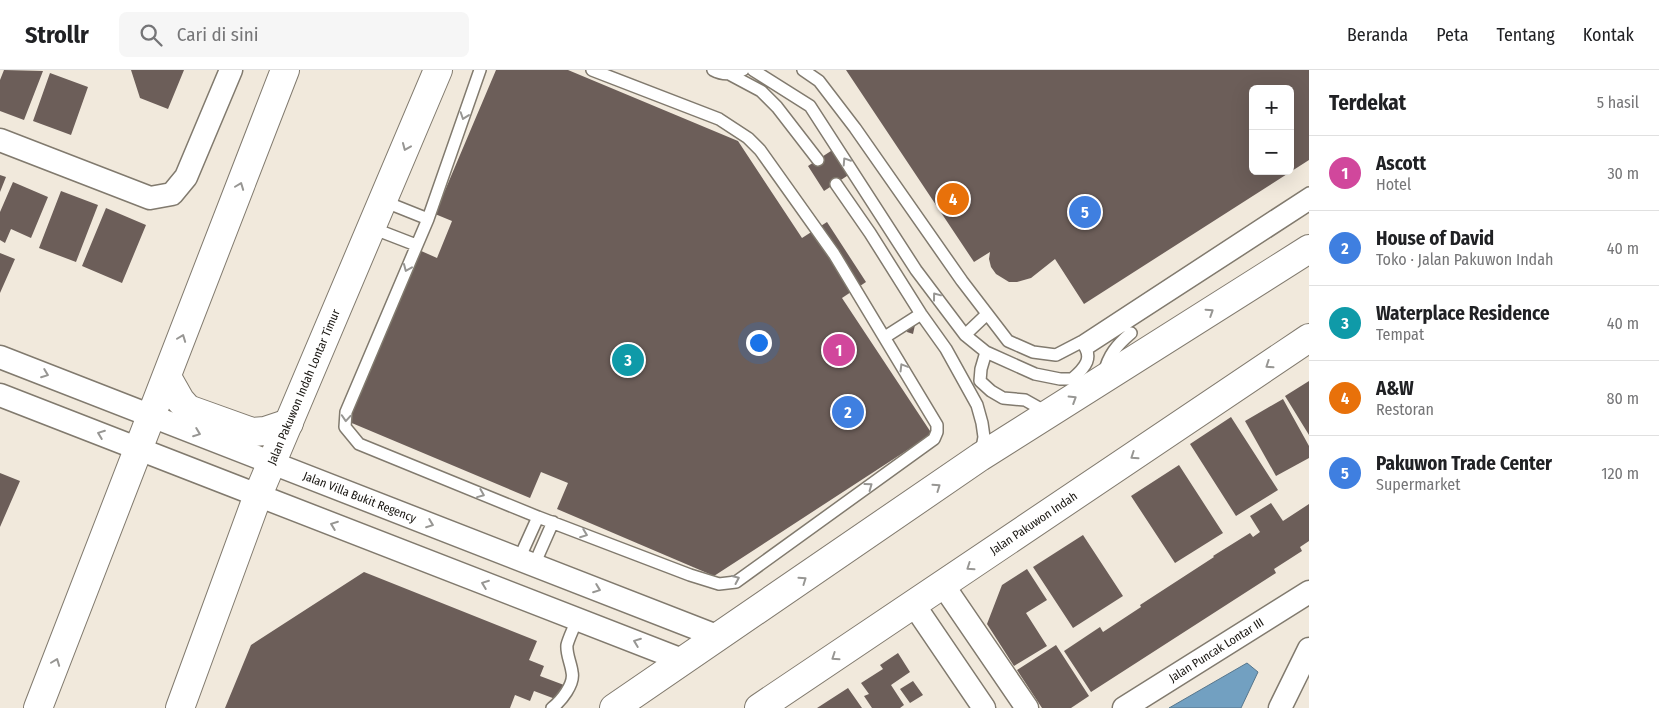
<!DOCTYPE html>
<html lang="id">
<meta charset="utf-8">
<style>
:root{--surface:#fff;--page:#f6f6f6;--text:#202124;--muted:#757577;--line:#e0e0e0;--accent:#4f64da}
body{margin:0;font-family:"Fira Sans Condensed",sans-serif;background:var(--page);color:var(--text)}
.controls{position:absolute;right:15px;top:15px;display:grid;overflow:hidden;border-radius:8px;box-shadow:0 5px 20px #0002}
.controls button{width:45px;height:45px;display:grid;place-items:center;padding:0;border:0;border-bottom:1px solid var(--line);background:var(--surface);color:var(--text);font:25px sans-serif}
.you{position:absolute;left:758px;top:272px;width:18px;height:18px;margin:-12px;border:4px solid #fff;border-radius:50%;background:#1a73e8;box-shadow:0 0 0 8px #1a73e833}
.badge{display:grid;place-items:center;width:32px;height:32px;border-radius:50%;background:var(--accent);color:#fff;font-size:16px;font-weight:700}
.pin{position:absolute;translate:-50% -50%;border:2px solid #fff;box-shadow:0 1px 5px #0006}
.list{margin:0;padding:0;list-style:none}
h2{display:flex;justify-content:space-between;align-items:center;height:65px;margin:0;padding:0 20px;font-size:21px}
h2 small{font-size:16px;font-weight:400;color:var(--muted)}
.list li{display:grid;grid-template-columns:32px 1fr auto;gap:15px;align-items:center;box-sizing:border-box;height:75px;padding:0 20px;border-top:1px solid var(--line)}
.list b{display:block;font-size:19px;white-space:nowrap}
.list p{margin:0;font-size:16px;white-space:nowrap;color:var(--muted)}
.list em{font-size:16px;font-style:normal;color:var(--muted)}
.icon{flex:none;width:28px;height:28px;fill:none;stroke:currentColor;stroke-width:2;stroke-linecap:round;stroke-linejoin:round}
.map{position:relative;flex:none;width:1309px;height:638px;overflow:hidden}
header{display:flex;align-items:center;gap:30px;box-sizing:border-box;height:70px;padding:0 25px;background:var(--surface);border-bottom:1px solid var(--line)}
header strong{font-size:24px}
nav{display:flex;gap:28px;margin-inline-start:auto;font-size:18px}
.search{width:350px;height:45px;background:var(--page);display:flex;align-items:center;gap:12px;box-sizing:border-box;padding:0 18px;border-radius:8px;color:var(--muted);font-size:19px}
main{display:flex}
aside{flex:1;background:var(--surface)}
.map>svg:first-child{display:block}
.water{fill:#72a0c1;stroke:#57768c}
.building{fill:#6c5e59;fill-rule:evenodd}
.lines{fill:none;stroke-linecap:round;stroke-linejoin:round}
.service-casing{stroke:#817a6e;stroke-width:14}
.minor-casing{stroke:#817a6e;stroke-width:25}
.tertiary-casing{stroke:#817a6e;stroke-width:30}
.service{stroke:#fff;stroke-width:11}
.minor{stroke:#fff;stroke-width:22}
.tertiary{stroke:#fff;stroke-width:28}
.oneway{stroke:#979693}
.labels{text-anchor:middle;stroke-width:5;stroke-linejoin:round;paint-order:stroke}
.street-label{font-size:12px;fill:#181510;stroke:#f1e9dc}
</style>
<header>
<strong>Strollr</strong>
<div class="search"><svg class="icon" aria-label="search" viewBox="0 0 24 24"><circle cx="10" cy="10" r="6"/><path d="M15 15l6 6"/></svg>Cari di sini</div>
<nav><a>Beranda</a><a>Peta</a><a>Tentang</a><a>Kontak</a></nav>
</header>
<main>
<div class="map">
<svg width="1309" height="638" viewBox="0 0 1309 638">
<rect width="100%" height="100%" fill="#f1e9dc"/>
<path class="water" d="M1247 593 1258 602 1241 638H1169Z"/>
<path class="building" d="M4 0 43 1 24 50 0 41V10Z
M131 0H184L168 39 140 28Z
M496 0H568L738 71 802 168 827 152 866 212 842 228 932 364 714 506 557 439 568 413 541 402 530 428 347 351 419 180 437 188 452 151 435 144Z
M846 0H1309V90L1084 234 1055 189 1031 208 1017 212H1009L996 204 991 197 989 189 990 182 974 192ZM1253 19H1290V101H1253Z
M50 3 88 17 71 65 33 51Z
M834 79 850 104 824 121 808 96Z
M0 105 6 107 0 122Z
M13 112 48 127 31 168 11 159 5 173 0 170V142Z
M61 121 98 135 76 192 39 178Z
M106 138 146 155 122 213 82 196Z
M0 183 15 189 0 223Z
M908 253 915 255 913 264 907 262Z
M1309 311V365L1285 326Z
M1283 329 1309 376V388L1276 406 1245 351Z
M1231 347 1278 420 1236 446 1190 374Z
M1179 395 1223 463 1175 493 1131 426Z
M0 403 20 411 0 457Z
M1271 433 1283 451 1309 434V471L1300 477 1302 481 1274 499 1276 503 1091 622 1064 581 1100 557 1103 562 1141 537 1140 535 1214 487 1213 486 1250 463 1253 467 1260 462 1250 446Z
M1083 465 1123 526 1073 558 1033 497Z
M1027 499 1047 530 1026 543 1047 576 1014 596 987 554 1002 515Z
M364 502 537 571 529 590 544 596 540 606 564 615 558 630 534 621 530 631 515 625 510 638H225L251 575Z
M1056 575 1089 626 1071 638H1042L1017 600Z
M898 583 910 602 891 615 904 635 900 638H872L864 626 869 624 861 613 883 599 880 595Z
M913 611 923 625 910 633 900 619Z
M848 618 862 638H817Z"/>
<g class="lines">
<defs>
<path id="service" d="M480 0 428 149 346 342 345 357 359 374 538 447 690 505 719 514 736 512 934 369 937 362V355L834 184 760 80 748 68 719 49 592 0
M713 0C724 6 733 4 743 0
M753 0 810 36 916 200 965 265 986 282 1035 304 1060 309H1072C1085 298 1095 287 1081 272
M803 0 819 11 855 58 962 211 1008 271 1033 282 1056 285 1081 272 1309 123
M731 5 761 21 777 37 818 90
M836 114 870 163 921 244 946 279 977 335 982 353 984 367 981 383
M383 131 428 149
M372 158 416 175
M965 265 986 245
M885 267 921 244
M1087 279 1309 135
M986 282 981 299 980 311 991 321 1003 328 1025 330 1041 339 1047 344
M1104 304C1108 285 1117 275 1131 263
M519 489 538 447
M534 495 553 452
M552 638C561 631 575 614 572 602 571 593 566 584 567 575 569 567 574 558 577 549"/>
<g id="minor">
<path d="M0 70 150 128 172 124 186 107 231 0"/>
<path id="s1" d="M0 287 719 567"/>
<path d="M0 325 682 590"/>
<path d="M943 515 1027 638"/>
<path d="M914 535 984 638"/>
<path id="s2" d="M1124 638 1309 522"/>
<path d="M1280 638 1309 579"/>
</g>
<g id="tertiary">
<path d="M167 307 180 330 188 339 252 362 265 361 289 353"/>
<path d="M38 638 285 0"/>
<path id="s3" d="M180 638 258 425 438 0"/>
<path d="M614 638 980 387 1309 179"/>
<path id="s4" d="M759 638 1309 268"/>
</g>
</defs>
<use href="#service" class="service-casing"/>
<use href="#minor" class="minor-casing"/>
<use href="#tertiary" class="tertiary-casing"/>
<use href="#service" class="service"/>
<use href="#minor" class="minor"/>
<use href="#tertiary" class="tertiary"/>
</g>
<defs><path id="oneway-chevron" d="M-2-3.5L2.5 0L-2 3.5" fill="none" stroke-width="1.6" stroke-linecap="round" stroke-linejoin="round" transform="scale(1.25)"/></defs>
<g class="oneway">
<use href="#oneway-chevron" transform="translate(464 46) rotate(109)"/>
<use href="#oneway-chevron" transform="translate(406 77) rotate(113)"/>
<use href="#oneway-chevron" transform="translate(846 91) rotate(-123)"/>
<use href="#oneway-chevron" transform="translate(240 116) rotate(-69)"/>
<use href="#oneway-chevron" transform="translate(407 198) rotate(113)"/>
<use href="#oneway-chevron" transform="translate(936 226) rotate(-127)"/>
<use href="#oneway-chevron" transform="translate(1210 242) rotate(-33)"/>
<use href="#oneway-chevron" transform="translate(182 268) rotate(-69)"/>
<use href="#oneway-chevron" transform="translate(1269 295) rotate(146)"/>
<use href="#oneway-chevron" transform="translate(903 297) rotate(-121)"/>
<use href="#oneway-chevron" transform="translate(45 304) rotate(21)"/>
<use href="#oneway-chevron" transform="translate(1073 329) rotate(-32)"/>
<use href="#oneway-chevron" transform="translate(346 348) rotate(94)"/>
<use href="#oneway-chevron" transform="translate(197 363) rotate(21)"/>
<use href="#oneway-chevron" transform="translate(101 364) rotate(-159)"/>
<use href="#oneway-chevron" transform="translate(1134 386) rotate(146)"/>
<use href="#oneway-chevron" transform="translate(869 416) rotate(-36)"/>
<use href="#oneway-chevron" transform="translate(937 417) rotate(-35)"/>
<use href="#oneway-chevron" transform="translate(481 424) rotate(22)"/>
<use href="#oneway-chevron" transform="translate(430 454) rotate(21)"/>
<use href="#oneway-chevron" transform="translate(334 455) rotate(-159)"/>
<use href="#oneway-chevron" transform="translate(584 464) rotate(21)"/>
<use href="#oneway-chevron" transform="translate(970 497) rotate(146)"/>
<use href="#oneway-chevron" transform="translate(736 509) rotate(-24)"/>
<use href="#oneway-chevron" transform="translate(803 510) rotate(-35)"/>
<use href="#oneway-chevron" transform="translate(485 514) rotate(-159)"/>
<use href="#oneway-chevron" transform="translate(597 519) rotate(21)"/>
<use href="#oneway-chevron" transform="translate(637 572) rotate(-159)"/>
<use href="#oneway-chevron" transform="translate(835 587) rotate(146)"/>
<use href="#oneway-chevron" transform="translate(56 592) rotate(-69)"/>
</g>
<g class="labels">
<g class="street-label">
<text dy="4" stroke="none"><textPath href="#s3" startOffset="344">Jalan Pakuwon Indah Lontar Timur</textPath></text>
<text dy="4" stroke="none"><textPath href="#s1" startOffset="386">Jalan Villa Bukit Regency</textPath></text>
<text dy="4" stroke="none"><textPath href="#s4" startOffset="331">Jalan Pakuwon Indah</textPath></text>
<text dy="4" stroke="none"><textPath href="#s2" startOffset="109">Jalan Puncak Lontar III</textPath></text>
</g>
</g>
</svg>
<div class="controls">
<button>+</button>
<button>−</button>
</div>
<div class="you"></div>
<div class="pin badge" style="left:839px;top:280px;background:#d1479c">1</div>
<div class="pin badge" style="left:848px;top:342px;background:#3f7fe0">2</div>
<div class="pin badge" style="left:628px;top:290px;background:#0f9aa8">3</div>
<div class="pin badge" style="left:953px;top:129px;background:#e8710a">4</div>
<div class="pin badge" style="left:1085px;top:142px;background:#3f7fe0">5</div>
</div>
<aside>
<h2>Terdekat<small>5 hasil</small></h2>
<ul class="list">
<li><span class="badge" style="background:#d1479c">1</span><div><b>Ascott</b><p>Hotel</p></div><em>30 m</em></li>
<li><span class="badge" style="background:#3f7fe0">2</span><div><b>House of David</b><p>Toko · Jalan Pakuwon Indah</p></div><em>40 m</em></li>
<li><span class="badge" style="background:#0f9aa8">3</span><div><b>Waterplace Residence</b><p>Tempat</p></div><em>40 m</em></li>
<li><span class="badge" style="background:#e8710a">4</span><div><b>A&amp;W</b><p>Restoran</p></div><em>80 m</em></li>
<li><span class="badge" style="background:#3f7fe0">5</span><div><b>Pakuwon Trade Center</b><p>Supermarket</p></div><em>120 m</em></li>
</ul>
</aside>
</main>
